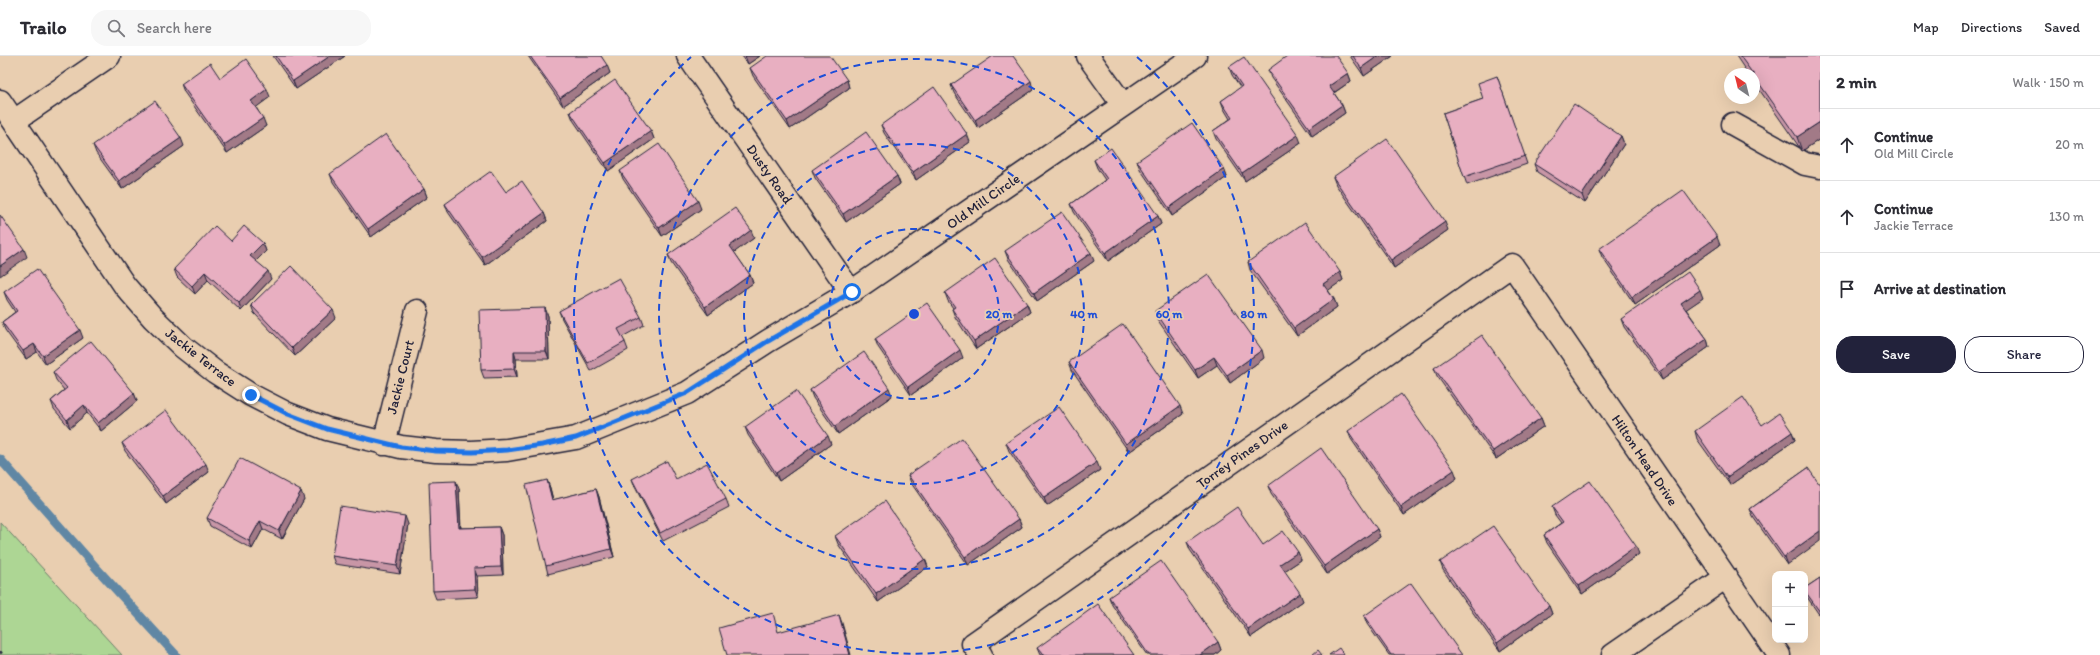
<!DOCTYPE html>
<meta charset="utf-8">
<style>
:root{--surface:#fff;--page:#f7f7f7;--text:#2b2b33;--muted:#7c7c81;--line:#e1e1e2;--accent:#22223b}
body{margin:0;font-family:Itim,sans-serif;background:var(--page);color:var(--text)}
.controls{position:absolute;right:12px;bottom:12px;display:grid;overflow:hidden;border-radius:8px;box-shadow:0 4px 16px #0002}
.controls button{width:36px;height:36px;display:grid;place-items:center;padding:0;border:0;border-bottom:1px solid var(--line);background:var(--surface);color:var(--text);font:20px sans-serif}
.compass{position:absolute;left:1724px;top:12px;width:36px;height:36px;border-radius:50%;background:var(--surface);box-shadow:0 4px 16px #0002;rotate:325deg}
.stop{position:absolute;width:12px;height:12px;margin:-9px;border:3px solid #1a73e8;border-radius:50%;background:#fff}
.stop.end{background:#1a73e8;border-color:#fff;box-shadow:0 1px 4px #0008}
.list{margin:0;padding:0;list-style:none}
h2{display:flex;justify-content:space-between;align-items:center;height:52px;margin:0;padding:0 16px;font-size:17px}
h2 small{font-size:13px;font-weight:400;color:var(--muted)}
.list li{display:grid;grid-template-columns:26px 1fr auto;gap:12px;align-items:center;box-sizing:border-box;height:72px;padding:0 16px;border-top:1px solid var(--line)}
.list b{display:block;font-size:15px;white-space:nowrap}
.list p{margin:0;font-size:13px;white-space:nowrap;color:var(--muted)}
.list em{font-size:13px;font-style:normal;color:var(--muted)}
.actions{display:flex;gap:8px;padding:12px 16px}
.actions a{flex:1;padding:9px 0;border:1px solid var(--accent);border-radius:16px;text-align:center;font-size:14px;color:var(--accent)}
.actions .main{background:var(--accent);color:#fff}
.icon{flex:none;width:22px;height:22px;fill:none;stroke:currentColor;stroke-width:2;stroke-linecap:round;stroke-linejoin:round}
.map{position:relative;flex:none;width:1820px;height:599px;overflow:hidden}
header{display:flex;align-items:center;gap:24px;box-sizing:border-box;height:56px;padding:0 20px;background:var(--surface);border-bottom:1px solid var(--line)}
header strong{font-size:19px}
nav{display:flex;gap:22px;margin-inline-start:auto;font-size:14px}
.search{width:280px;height:36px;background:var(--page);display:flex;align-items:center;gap:10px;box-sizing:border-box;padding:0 14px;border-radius:16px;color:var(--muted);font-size:15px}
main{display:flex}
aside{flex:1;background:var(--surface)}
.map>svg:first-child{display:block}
.green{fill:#add694;stroke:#687c68}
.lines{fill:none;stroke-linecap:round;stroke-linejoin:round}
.stream{stroke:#6087a4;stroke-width:9}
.minor-casing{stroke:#22223b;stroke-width:25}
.path{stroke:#22223b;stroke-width:2.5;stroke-dasharray:3 3;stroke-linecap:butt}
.minor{stroke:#e9ceb0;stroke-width:22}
.wall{fill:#c896a6;stroke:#22223b}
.shaded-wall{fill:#a27a87;stroke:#22223b}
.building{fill:#e8afc1;stroke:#22223b}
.route{stroke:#1a73e8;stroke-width:5}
.ring{fill:none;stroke:#1d4ed8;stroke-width:2;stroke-dasharray:7 5}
.labels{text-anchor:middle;stroke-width:3.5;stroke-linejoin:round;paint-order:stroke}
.street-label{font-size:14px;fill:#22223b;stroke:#e9ceb0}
.centre{fill:#1d4ed8;stroke:#e9ceb0;stroke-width:2}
.ring-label{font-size:12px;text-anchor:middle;font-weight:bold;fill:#1d4ed8;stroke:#e9ceb0;stroke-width:3.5;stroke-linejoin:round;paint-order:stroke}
</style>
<header>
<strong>Trailo</strong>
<div class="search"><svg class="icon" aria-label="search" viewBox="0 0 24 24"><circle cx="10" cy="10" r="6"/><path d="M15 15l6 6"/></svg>Search here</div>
<nav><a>Map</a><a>Directions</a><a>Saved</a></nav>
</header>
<main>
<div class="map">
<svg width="1820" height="599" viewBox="0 0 1820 599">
<rect width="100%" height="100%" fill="#e9ceb0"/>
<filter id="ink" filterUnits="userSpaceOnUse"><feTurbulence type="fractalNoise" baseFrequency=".025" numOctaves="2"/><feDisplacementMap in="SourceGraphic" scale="8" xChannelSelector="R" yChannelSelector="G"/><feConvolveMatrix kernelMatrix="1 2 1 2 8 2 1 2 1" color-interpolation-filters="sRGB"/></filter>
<g filter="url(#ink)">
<path class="green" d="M0 466 122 599H0Z"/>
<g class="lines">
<path class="stream" d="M0 403 99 515 176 599"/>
<defs>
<path id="minor" d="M688 0 851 236
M1088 0 1123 49
M0 45 125 230 153 262 183 291 215 316 251 339 288 358 327 373 401 391 436 395 471 396 507 394 576 382 687 337 768 285 851 236 1195 0
M14 65 109 0
M1733 68 1805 108 1820 111
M384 388 417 255
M981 599 973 588 1512 209 1779 599
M1613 599 1726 521"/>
</defs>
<use href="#minor" class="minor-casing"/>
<path class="path" d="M0 595 3 599"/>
<use href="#minor" class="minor"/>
</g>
<path class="wall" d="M273 0H345L296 33Z
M528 0H601L610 17 563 50Z
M742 0H760L748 8Z
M1350 0H1393L1364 20Z
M1736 0H1820V83L1802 95 1754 26V18H1748Z
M1229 11 1301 87 1245 125 1216 83 1213 75 1230 63 1224 53 1221 45 1241 32 1232 19Z
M750 12 847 24 849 32 790 73 753 20Z
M1268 14 1348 17 1351 25 1334 37 1342 49 1345 57 1312 80 1271 22Z
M1497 20 1527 108 1467 129 1443 57 1483 43Z
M220 22 270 41 256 51 266 70 227 97 184 36 181 28Z
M951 29 1033 34 978 72 954 37Z
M570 56 651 75 654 83 608 115 573 64Z
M881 69 970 86 916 124 884 77Z
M1621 80 1624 88 1585 147 1537 116 1534 108Z
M93 89 184 90 122 133 96 97Z
M1094 104 1158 160 1161 168 1108 205 1074 156 1071 148 1105 124 1097 112Z
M1137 105 1224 113 1227 121 1172 160 1140 113Z
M812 114 897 120 900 128 846 166 815 122Z
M620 115 701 153 662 180 623 123Z
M330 118 424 133 427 141 371 181 333 126Z
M1333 121 1448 174 1394 212 1336 129Z
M506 136 544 157 547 165 485 209 448 156 445 148Z
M754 182 734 196 750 219 753 227 708 259 671 207 668 199Z
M231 185 263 187 266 195 256 205 271 223 241 255 208 224 195 238 177 221 174 213Z
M1720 189 1635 249 1602 201 1599 193Z
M1005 195 1094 205 1037 245 1008 203Z
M1248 206 1340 216 1343 224 1328 234 1334 243 1337 251 1297 280 1250 214Z
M4 236 83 282 46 308 37 296 26 303 5 274 2 266 15 256 7 244Z
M945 237 1027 248 1030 256 976 293 955 261 952 253 953 252 948 245Z
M1703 242 1686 253 1707 283 1709 291 1662 324 1624 271 1621 263Z
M251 249 336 262 295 300 254 257Z
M545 252 548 260 549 303H516L517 321 484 322 481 314Z
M559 255 641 261 644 269 622 281 625 286 628 294 591 315 562 263Z
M1155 255 1264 302 1230 327 1217 309 1198 322 1157 263Z
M875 283 963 302 911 339 878 291Z
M1069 306 1183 358 1129 396 1072 314Z
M1434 312 1541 362 1544 370 1496 403 1437 320Z
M53 316 134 337 137 345 101 375 87 357 70 372 54 353 51 345 64 334 56 324Z
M810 334 892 340 838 378 813 342Z
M1762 369 1792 376 1795 384 1730 429 1697 383 1695 375Z
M745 371 831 388 779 425 748 379Z
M1348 375 1457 422 1404 459 1351 383Z
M122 387 209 416 166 448 125 395Z
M1006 387 1100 414 1047 450 1009 395Z
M1808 412 1787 509 1753 461 1750 453Z
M908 419 1019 463 1022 471 968 509 911 427Z
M632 423 726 443 729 451 663 485 635 431Z
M547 424 550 432 553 444 596 433 599 441 614 501 548 518 546 510Z
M1268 430 1377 473 1380 481 1327 518 1271 438Z
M459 433 461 472 499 471 502 479 503 519 477 520 478 541 436 543 433 535Z
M304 443 282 483 263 473 252 493 210 470 207 462Z
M1552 451 1639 498 1582 538 1547 487 1544 479 1561 467 1555 459Z
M408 468 400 518 335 508 332 500Z
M835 480 925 503 928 511 878 546 838 488Z
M1187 486 1263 489 1298 496 1301 504 1284 515 1303 545 1251 581 1190 494Z
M1440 506 1549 550 1552 558 1500 595 1443 514Z
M1820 522V560L1807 541 1805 536V532Z
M1109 541 1218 586 1221 594 1215 599H1147L1112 549Z
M1364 560 1462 599H1389L1367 568Z
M1037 592 1134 599H1040Z"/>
<path class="shaded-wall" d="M330 0H345L296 33 293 25Z
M745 0H760L748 8Z
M1378 0H1393L1364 20 1361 12Z
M607 9 610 17 563 50 560 42Z
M1348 17 1351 25 1332 38 1329 30Z
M847 24 849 32 790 73 787 65Z
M1031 25 1033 34 978 72 975 64Z
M267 33 270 41 254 53 251 45Z
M1342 49 1345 57 1312 80 1309 72Z
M263 62 266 70 227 97 224 89Z
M1820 66V83L1802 95 1797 81Z
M651 75 654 83 608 115 605 107Z
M967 78 970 86 916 124 913 116Z
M1298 79 1301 87 1245 125 1242 117Z
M1621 80 1624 88 1585 147 1582 139Z
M181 82 184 90 122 133 119 125Z
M1224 113 1227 121 1172 160 1169 152Z
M897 120 900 128 846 166 843 158Z
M424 133 427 141 371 181 368 173Z
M698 145 701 153 662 180 659 172Z
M544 157 547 165 485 209 482 201Z
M1158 160 1161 168 1108 205 1105 197Z
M1445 166 1448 174 1394 212 1391 204Z
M751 174 754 182 732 198 730 190Z
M1717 181 1720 189 1635 249 1632 241Z
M263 187 266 195 253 208 250 200Z
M24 193 27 201 0 220V210Z
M1091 197 1094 205 1037 245 1034 237Z
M268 215 271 223 241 255 239 247Z
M205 216 208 224 195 238 192 230Z
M1340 216 1343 224 1326 236 1323 228Z
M750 219 753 227 708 259 705 251Z
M1700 234 1703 242 1684 255 1681 247Z
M1334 243 1337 251 1297 280 1294 272Z
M1027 248 1030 256 976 293 974 285Z
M545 252 548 260 549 303 546 295Z
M333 254 336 262 295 300 292 292Z
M80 274 83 282 46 308 43 300Z
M1707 283 1709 291 1662 324 1659 316Z
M34 288 37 296 26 303 23 295Z
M960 294 963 302 911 339 908 331Z
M1262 294 1264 302 1230 327 1227 319Z
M514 295 516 303 517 321 514 313Z
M1214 301 1217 309 1198 322 1195 314Z
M889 332 892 340 838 378 835 370Z
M134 337 137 345 101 375 98 367Z
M84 349 87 357 70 372 67 364Z
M1180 350 1183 358 1129 396 1126 388Z
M1541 362 1544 370 1496 403 1493 395Z
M1792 376 1795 384 1730 429 1727 421Z
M828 380 831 388 779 425 776 417Z
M1097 406 1100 414 1047 450 1044 442Z
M206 408 209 416 166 448 163 440Z
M1454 414 1457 422 1404 459 1401 451Z
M547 424 550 432 555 452 552 444Z
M456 425 459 433 461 480 459 472Z
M596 433 599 441 614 501 611 493Z
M301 435 304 443 282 483 279 475Z
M405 460 408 468 400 518 397 510Z
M1019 463 1022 471 968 509 965 501Z
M260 465 263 473 252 493 249 485Z
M499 471 502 479 503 519 501 511Z
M1377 473 1380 481 1327 518 1324 510Z
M1820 475V485L1787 509 1784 501Z
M1636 490 1639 498 1582 538 1579 530Z
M1298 496 1301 504 1283 516 1280 508Z
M925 503 928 511 878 546 876 538Z
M474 512 477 520 478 541 475 533Z
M1300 537 1303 545 1251 581 1248 573Z
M1549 550 1552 558 1500 595 1497 587Z
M839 559 842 567 851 599H850Z
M1218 586 1221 594 1215 599H1200Z"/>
<path class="building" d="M276 0H330L293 25Z
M530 0H601L607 9 560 42Z
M767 0H830L847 24 787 65 750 12Z
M993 0H1013L1031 25 975 64 951 29Z
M1287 0H1336L1348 17 1329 30 1342 49 1309 72 1268 14Z
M1353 0H1378L1361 12Z
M1740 0H1820V66L1797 81 1754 20V18H1753Z
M1244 1 1298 79 1242 117 1213 75 1232 62 1221 45 1242 30 1229 11Z
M246 3 267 33 251 45 263 62 224 89 181 28 210 7 220 22Z
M1497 20 1525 100 1464 121 1443 57 1483 43 1478 27Z
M615 24 651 75 605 107 570 56Z
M934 31 967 78 913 116 881 69Z
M155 45 181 82 119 125 93 89Z
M1574 48 1621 80 1582 139 1534 108Z
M1192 67 1224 113 1169 152 1137 105Z
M866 76 897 120 843 158 812 114Z
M386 78 424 133 368 173 330 118Z
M1387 83 1445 166 1391 204 1333 121Z
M659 88 698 145 659 172 620 115Z
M1111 92 1158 160 1105 197 1071 148 1107 123 1094 104Z
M491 115 506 136 522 125 544 157 482 201 445 148Z
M1683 134 1717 181 1632 241 1599 193Z
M735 152 751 174 730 190 750 219 705 251 668 199Z
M1062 156 1091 197 1034 237 1005 195Z
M0 159 24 193 0 210Z
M1305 166 1340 216 1323 228 1334 243 1294 272 1248 206Z
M215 170 231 185 244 170 263 187 250 200 268 215 239 247 205 216 192 230 174 213Z
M995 202 1027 248 974 285 952 253 955 251 945 237Z
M291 210 333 254 292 292 251 249Z
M37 213 80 274 43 300 34 288 23 295 2 266 17 255 4 236Z
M1688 216 1700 234 1681 247 1707 283 1659 316 1621 263Z
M1208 218 1262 294 1227 319 1214 301 1195 314 1155 255Z
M619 222 641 261 618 273 625 286 588 307 559 255Z
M927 247 960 294 908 331 875 283Z
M545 252 546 295H514V313L481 314 479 254Z
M1123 268 1180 350 1126 388 1069 306Z
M1482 279 1541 362 1493 395 1434 312Z
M91 285 134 337 98 367 84 349 67 364 51 345 67 332 53 316Z
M864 296 889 332 835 370 810 334Z
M796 335 828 380 776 417 745 371Z
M1401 338 1454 414 1401 451 1348 375Z
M1743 341 1762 369 1779 357 1792 376 1727 421 1695 375Z
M1059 351 1097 406 1044 442 1006 387Z
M166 354 206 408 163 440 122 387Z
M962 382 1019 463 965 501 908 419Z
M1321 392 1377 473 1324 510 1268 430Z
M240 402 301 435 279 475 260 465 249 485 207 462Z
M667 405 676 423 707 407 726 443 660 477 632 423Z
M1808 412 1820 429V475L1784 501 1750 453Z
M547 424 552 444 596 433 611 493 546 510 526 429Z
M456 425 459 472 499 471 501 511 474 512 475 533 433 535 429 426Z
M1590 425 1636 490 1579 530 1544 479 1563 466 1552 451Z
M885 445 925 503 876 538 835 480Z
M340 450 405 460 397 510 332 500Z
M1237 451 1263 489 1283 475 1298 496 1280 508 1300 537 1248 573 1187 486Z
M1493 470 1549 550 1497 587 1440 506Z
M1161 505 1218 586 1200 599H1149L1109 541Z
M1820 522V556L1805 535V532Z
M1411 527 1462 599H1391L1364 560Z
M1098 548 1134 599H1043L1037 592Z
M773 557 778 576 839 559 850 599H727L719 572Z
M1339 592 1344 599H1329Z
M1318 594 1322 599H1312Z"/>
</g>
<g class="lines" filter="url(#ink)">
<path class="route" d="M251 339 288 358 327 373 401 391 436 395 472 396 507 394 542 389 576 382 687 337 768 285 852 236"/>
</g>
<g class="ring">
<circle cx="914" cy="258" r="85"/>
<circle cx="914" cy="258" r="170"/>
<circle cx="914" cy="258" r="255"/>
<path d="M1137 1A340 340 0 1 1 691 1"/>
</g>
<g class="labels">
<g class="street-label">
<text transform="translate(770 118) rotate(55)" y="5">Dusty Road</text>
<text transform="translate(983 145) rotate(-35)" y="5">Old Mill Circle</text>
<text transform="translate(201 301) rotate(38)" y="5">Jackie Terrace</text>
<text transform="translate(400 321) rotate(-76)" y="5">Jackie Court</text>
<text transform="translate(1242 398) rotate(-35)" y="5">Torrey Pines Drive</text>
<text transform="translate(1645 404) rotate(56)" y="5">Hilton Head Drive</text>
</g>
</g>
<circle cx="914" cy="258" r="6" class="centre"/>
<g class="ring-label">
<text x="999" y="262">20 m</text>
<text x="1084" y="262">40 m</text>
<text x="1169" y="262">60 m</text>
<text x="1254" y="262">80 m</text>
</g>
</svg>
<div class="controls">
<button>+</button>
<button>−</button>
</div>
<svg class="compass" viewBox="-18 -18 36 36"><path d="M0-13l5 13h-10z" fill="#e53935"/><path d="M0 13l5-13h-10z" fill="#7c7c81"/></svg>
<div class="stop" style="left:852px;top:236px"></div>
<div class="stop end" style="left:251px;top:339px"></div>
</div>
<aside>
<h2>2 min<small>Walk · 150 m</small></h2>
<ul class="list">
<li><svg class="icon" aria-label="ahead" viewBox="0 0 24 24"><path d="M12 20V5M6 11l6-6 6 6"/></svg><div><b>Continue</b><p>Old Mill Circle</p></div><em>20 m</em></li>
<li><svg class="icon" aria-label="ahead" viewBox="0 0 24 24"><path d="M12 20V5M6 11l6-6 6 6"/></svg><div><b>Continue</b><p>Jackie Terrace</p></div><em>130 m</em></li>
<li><svg class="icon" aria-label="arrive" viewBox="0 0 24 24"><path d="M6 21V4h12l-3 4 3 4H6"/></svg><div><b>Arrive at destination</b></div></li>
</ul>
<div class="actions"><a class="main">Save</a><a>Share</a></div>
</aside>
</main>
